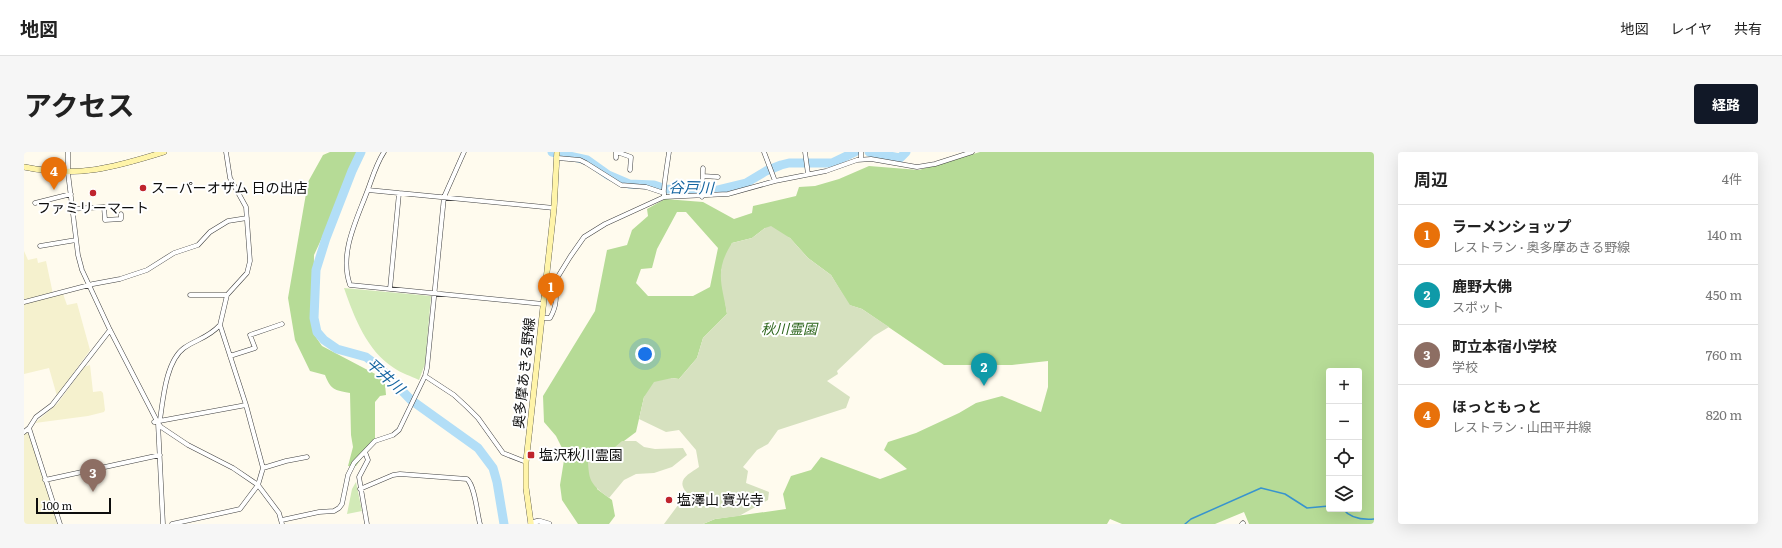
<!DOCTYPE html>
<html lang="ja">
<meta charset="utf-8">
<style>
:root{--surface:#fff;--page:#f6f6f6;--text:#222;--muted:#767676;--line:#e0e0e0;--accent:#111827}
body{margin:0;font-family:Literata,"Noto Sans JP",serif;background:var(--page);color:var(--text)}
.controls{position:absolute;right:12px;bottom:12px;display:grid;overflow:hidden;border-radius:4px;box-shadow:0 4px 16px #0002}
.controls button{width:36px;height:36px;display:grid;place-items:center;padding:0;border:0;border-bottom:1px solid var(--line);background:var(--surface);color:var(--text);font:20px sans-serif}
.scale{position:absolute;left:12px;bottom:10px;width:75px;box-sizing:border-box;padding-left:4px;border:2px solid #0d0d0d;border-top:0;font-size:11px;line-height:14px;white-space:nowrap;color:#0d0d0d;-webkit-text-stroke:3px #fff;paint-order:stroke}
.you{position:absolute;left:621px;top:202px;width:14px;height:14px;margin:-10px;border:3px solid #fff;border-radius:50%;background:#1a73e8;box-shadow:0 0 0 6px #1a73e833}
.badge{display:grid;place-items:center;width:26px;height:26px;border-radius:50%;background:var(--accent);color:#fff;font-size:13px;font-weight:700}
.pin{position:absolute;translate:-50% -33px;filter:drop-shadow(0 1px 2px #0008)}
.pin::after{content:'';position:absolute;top:21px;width:14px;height:12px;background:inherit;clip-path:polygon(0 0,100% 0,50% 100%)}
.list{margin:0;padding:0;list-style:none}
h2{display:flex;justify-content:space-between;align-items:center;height:52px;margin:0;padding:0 16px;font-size:17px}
h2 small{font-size:13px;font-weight:400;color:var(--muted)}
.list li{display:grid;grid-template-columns:26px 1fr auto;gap:12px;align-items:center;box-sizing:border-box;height:60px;padding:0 16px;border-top:1px solid var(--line)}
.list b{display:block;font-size:15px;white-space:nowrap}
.list p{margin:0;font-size:13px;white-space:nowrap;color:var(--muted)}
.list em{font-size:13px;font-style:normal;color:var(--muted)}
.icon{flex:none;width:22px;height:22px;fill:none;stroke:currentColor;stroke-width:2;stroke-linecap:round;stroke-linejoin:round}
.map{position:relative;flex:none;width:1350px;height:372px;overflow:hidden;border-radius:4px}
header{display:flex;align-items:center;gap:24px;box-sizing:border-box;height:56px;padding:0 20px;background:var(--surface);border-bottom:1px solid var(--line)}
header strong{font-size:19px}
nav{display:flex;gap:22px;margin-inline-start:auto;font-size:14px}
.intro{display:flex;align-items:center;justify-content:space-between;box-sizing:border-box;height:96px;padding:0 24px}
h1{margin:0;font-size:28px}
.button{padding:10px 18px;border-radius:4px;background:var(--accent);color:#fff;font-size:14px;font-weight:700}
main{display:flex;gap:24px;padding:0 24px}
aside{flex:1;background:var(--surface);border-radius:4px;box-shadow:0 4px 16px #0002}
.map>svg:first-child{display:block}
.farmland{fill:#f5f1ce}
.green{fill:#d2eab7}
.forest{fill:#b6db96;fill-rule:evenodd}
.cemetery{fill:#d6e1bf}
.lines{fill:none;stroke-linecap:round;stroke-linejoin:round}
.stream{stroke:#3894ce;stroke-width:1.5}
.river{stroke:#b2def7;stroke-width:9}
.minor-casing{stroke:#404040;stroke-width:5}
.tertiary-casing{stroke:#404040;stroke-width:6}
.secondary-casing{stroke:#2f2f2f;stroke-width:6}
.minor{stroke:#fff;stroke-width:4}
.tertiary{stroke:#fff;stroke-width:5}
.secondary{stroke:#fff4a9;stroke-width:5.5}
.poi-dot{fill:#bf242d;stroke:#fff;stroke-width:1.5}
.labels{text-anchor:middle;stroke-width:4;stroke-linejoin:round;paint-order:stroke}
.poi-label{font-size:14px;fill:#0d0d0d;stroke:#fff;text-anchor:start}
.park-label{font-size:14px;font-style:italic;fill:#2d661d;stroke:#fff}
.street-label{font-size:14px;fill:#0d0d0d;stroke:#fff}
.water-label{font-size:15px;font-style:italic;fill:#1565a0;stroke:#fff}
</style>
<header>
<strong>地図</strong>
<nav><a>地図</a><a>レイヤ</a><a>共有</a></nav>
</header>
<div class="intro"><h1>アクセス</h1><a class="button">経路</a></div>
<main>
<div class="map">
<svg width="1350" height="372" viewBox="0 0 1350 372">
<rect width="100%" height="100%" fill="#fffbee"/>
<path class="farmland" d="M0 99 4 108 13 106 14 111 22 109 29 142 0 148Z
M39 142 43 153 53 151 66 198 33 244 25 216 0 222V151Z
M66 213 69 240 77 239 79 241 81 258 80 260 64 264 11 271 34 251 60 215Z
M2 281 5 282 34 372H0V283Z"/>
<path class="green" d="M320 136 407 144 401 212 395 228C387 224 377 221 370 216 343 199 330 165 320 136Z
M332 330 338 359 323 362 328 337Z"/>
<path class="forest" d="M306 0H334L314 51 290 103 289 181 298 194 355 224 361 232 362 243 356 244 351 250V287L332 314H324L329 295 327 283 326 241C310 238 307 238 301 223L286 219 271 188 264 146 284 30 299 3Z
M956 0H1350V372H1225L1220 360 1191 372H1098L1086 367 1083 372H679L691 367 762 357 759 342 767 324 787 318 797 305 856 327 883 317 860 298 864 290 892 281 935 261 952 251 978 244 1017 260 1024 235V209L988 213H920L838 157 825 153 807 123 784 106 766 86 741 76 728 86 708 91 697 119 703 162 679 186 673 206 655 227 648 226 620 245 612 280 584 301 571 296 573 337 588 348 591 364 585 372H554L538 348 536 333 541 302 532 284 520 270 519 244 571 159 583 98 603 93 608 78 624 64 623 57 641 47 679 50 710 67 728 61 729 54 772 44 775 35 791 34 815 27 845 14 895 18ZM653 60H662L694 96 686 135 669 144H624L612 131 617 117 628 116 633 97ZM1305 219H1335V357H1305Z"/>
<path class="cemetery" d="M747 74 766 86 784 106 807 123 826 153 838 157 865 175 850 184 813 219 814 222 803 229 826 245 822 256 754 278 744 292 733 298 719 315 724 319 722 331 745 340 744 348 715 364 691 367 679 372H640L663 341C651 328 665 322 675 315L672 298 655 278 642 280 615 267 620 245 630 230 648 226 655 227 673 206 679 186 703 162C698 132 690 119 708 91L728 86 741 76Z
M598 289H612L620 295 631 297 659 296 663 303 648 315 630 321 612 322 600 328 585 346C562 329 566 327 563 300L571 296 584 301Z"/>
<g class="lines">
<path class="stream" d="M1319 357C1326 366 1338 368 1350 367
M1161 372 1167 367 1237 336 1261 342 1283 356 1305 354"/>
<path class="river" d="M337 0 328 19 302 86 292 118 290 166 293 180 300 188 313 197 342 205 354 214 387 248 454 296 469 316 473 330 480 372
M528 0 563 8 584 23 605 32 630 33 642 37 689 39 722 31 742 19 757 13 765 11H808L831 0
M845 0 876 6 882 0"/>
<defs>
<path id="minor" d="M44 0V21L54 103 58 118 86 178 134 271 137 275 164 293 209 316 234 333 255 361 258 372
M360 0C352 12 348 27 343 40 332 69 315 102 326 133L519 152
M593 0 607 5 606 18
M740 0 751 29
M781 0 784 22
M534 6 556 8 562 11 597 33 622 35 640 41V45
M592 6V0
M837 7V0
M679 24 694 25
M344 38 530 56
M640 41C639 37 644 8 645 0
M678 45 679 16
M11 51 47 42
M48 57 80 55 81 68 97 67V62
M16 94 52 88
M522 131H530L546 105 560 85 581 72 640 45 704 42 751 29 802 19 833 8 847 7 893 15 911 12 948 0
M366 137 375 41
M166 143H203
M0 150 69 132 96 127 123 118 150 101 174 93 186 80 204 69 223 66
M518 166H526C533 154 533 144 530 131
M206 204 231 196 226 183 258 172
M401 224 430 243 443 255 454 266 479 301 502 310
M130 270 222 253
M5 276 36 372
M0 280 5 276 12 265 28 253 86 178
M341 300 344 308 335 325 343 372
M239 316 262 309 283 305
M21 328 136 303
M336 337 369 323 376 322 443 327C451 334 453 361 456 372
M258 368 295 360 310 359 315 356 318 352 324 323 330 311 351 289 369 283 375 278 401 224 403 216 420 45 440 0
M139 372 134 271 136 268C139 247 142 209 160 196 173 187 184 186 196 173
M148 372 216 357 234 333 239 316 222 253 196 173 203 143 223 121 226 109 222 55 206 26 202 0
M1218 372 1219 371"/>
<path id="tertiary" d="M507 371 515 369 525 372"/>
<path id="secondary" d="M0 15C53 26 89 16 140 0
M507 372 502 336V310L530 56 533 0"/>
</defs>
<use href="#minor" class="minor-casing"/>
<use href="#tertiary" class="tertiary-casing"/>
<use href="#secondary" class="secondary-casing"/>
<use href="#minor" class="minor"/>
<use href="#tertiary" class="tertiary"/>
<use href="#secondary" class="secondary"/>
</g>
<g class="poi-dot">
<circle cx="119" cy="36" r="4"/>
<circle cx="69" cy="41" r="4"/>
<rect x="503" y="299" width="8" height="8" rx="2"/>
<circle cx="645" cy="348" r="4"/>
</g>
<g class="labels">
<g class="poi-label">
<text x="127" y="41">スーパーオザム 日の出店</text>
<text x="69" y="61" text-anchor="middle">ファミリーマート</text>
<text x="515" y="308">塩沢秋川霊園</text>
<text x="653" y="353">塩澤山 寶光寺</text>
</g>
<g class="park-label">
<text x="765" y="182">秋川霊園</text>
</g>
<g class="street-label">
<text transform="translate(500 221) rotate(-84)" y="5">奥多摩あきる野線</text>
</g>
<g class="water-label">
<text transform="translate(667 36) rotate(1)" y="5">谷戸川</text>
<text transform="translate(361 224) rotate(42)" y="5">平井川</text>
</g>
</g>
</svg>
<div class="controls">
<button>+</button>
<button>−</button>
<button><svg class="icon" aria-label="locate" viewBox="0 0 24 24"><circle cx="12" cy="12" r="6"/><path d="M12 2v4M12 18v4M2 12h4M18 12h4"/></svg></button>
<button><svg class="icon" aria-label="layers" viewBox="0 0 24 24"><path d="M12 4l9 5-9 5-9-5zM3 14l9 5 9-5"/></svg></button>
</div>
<div class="scale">100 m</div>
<div class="you"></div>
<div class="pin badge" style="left:527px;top:154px;background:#e8710a">1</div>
<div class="pin badge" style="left:960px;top:234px;background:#0f9aa8">2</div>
<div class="pin badge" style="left:69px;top:340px;background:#8d6e63">3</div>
<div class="pin badge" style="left:30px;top:38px;background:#e8710a">4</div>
</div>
<aside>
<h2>周辺<small>4件</small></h2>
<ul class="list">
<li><span class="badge" style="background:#e8710a">1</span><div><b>ラーメンショップ</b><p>レストラン · 奥多摩あきる野線</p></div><em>140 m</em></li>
<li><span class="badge" style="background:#0f9aa8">2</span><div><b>鹿野大佛</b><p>スポット</p></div><em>450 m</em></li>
<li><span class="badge" style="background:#8d6e63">3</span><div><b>町立本宿小学校</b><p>学校</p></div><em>760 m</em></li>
<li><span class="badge" style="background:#e8710a">4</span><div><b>ほっともっと</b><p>レストラン · 山田平井線</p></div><em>820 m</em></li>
</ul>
</aside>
</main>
